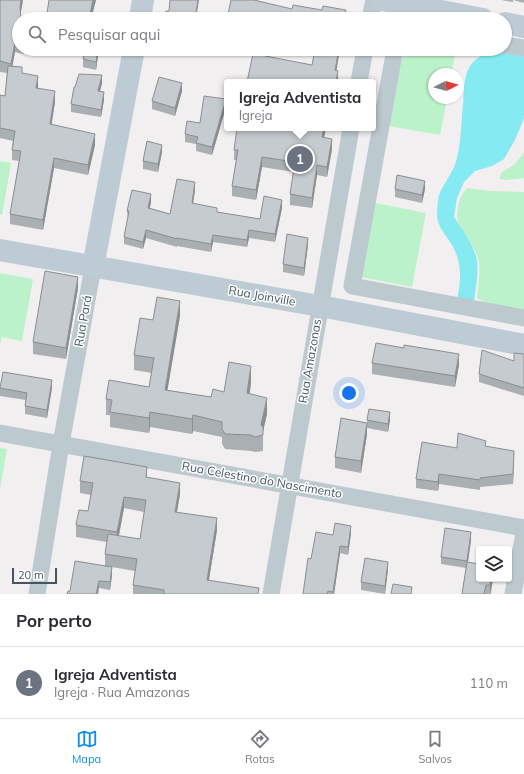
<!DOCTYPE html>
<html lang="pt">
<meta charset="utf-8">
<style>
:root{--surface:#fff;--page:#f2f2f3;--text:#2b2b33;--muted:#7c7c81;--line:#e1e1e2;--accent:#0d8dee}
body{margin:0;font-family:Mulish,sans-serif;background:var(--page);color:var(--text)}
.controls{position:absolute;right:12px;bottom:12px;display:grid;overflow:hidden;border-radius:4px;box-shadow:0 1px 3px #0004}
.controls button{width:36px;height:36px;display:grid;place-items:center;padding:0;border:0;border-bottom:1px solid var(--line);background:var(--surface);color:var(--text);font:20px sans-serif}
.compass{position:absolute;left:428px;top:68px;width:36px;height:36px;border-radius:50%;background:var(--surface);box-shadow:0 1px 3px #0004;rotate:84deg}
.scale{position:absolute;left:12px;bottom:10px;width:45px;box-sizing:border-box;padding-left:4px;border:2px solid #46565e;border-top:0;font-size:11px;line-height:14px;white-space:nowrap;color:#46565e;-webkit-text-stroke:3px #fff;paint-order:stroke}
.you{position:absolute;left:349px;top:393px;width:14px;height:14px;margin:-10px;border:3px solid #fff;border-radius:50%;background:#1a73e8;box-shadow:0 0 0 6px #1a73e833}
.badge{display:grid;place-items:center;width:26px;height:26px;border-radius:50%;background:var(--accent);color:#fff;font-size:13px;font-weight:700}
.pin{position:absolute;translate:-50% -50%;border:2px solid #fff;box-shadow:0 1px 4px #0006}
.popup{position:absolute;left:224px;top:79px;width:152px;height:52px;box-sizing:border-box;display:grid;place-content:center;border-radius:4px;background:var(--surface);filter:drop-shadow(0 1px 3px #0005);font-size:13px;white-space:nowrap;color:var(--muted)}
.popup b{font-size:15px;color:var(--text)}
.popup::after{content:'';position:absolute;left:50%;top:100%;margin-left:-8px;border:8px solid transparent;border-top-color:var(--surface)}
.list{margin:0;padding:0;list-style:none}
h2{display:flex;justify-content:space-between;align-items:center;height:52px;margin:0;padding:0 16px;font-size:17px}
h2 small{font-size:13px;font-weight:400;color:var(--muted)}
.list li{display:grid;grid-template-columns:26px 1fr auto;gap:12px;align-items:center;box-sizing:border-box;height:72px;padding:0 16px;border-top:1px solid var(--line)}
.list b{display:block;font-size:15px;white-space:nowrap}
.list p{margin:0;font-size:13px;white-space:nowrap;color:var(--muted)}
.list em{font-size:13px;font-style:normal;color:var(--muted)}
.icon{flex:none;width:22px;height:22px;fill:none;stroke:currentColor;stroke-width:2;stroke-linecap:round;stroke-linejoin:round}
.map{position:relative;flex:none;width:524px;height:594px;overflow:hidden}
.search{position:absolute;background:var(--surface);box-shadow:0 1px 3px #0004;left:12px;right:12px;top:12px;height:44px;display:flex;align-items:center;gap:10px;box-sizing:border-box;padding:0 14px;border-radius:22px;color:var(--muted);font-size:15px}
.sheet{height:124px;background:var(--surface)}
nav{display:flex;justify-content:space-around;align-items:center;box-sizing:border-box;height:56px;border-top:1px solid var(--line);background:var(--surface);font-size:11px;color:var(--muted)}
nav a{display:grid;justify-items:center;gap:2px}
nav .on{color:var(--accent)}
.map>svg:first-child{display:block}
.green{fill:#bbf2c9}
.water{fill:#86eaf2}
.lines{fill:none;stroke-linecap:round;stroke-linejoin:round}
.street{stroke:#bcc9cf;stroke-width:17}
.secondary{stroke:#bccbd4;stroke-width:22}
.wall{fill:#aaafb2;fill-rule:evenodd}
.shaded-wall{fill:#8b8e91}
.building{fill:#c6cbcf;stroke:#8b8e91}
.labels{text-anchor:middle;stroke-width:3;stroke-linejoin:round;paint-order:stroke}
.street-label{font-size:12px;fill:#46565e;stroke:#fff}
</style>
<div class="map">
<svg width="524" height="594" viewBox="0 0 524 594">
<rect width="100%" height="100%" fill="#f2eff0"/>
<path class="green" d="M404 49H447L456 51 451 74H434V98H447L440 135 389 126Z
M524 152V178L506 180 499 179 501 173 515 164Z
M0 161 11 163 2 215H0Z
M467 188 490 191 524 192V312L491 306 477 298C478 286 482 266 477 255 473 243 458 229 457 217 457 214 458 210 458 207 459 199 462 194 467 188Z
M375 203 426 213 412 287 361 277Z
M0 273 33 279 22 341 2 337 0 345Z
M0 448 7 449 0 489Z"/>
<path class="water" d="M498 49 524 51V118L515 140 504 159 492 166 475 171 464 182 457 198 454 217C462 229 472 243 476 256 480 268 475 294 473 307L456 304C461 283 463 264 452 245 446 235 438 228 437 216 437 210 438 200 439 195 443 184 452 174 456 162 461 144 461 124 463 105 464 92 463 78 470 66 476 57 487 52 498 49Z"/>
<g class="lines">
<path class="street" d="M370 19 374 0
M505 45 524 48
M395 49 352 286 524 318
M359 82 365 49
M0 433 524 528
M37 594 61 444 93 267
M271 594 351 128
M513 594 524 533"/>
<path class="secondary" d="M383 0 483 19
M140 19 143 0
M505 23 524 27
M0 250 320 306 524 345
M93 267 134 49"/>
</g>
<path class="wall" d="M0 0 19 19V49H24V54L15 52 12 66 22 73 38 87V88L55 102 51 125 95 145 88 175 54 168 43 230 10 224V214L19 161 12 160V150L13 141 0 138V95L5 96 7 73 0 72Z
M49 0H96L91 19H47V13Z
M501 0H524V3L513 0V2Z
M82 49H99L96 70 83 67V59L84 55H82Z
M179 49H192L191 51Z
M102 83 100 91 104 100 101 117 71 112V104L75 87Z
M182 91 175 116 152 109V101Z
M226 107 212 155 196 151V144L185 142V134Z
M296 128H326L324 137 332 149 327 177 317 175 312 208 290 205V194L294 172 262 167 256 200 232 196V186L236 160H234V150L295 130Z
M162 152 158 172 143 169V161Z
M395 189H425L422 203 395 197Z
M195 190 193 203 217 212 260 219 282 208 275 242 249 238 247 247 213 242 211 252 177 246V247L146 238 143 249 124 244V237L128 219 127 211 151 202 150 208 170 214Z
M308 245 304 276 283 272V264Z
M78 288 66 359 33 354V342Z
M180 316 167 390 211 397 251 382 250 394 267 414 263 431V451L255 452 251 451 225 449 222 444V437L193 431 192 434 150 427 149 433 110 427V415H106V399L149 387 152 373 134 370V355L153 320Z
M404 348 459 365 455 387 372 374V363Z
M524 354V396L479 382V374L514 361Z
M0 388H52L47 418 25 414V406L26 400 0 396Z
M367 420H390L388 432 367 428Z
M367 434 361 473 335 468V457Z
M486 446 514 460 513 484 480 487V490L439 484 438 491 416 488V479L457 448Z
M147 477 180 494 177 512 217 530 209 580 259 594H133V585L135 571 112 567V575L110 590 99 588 70 591 105 566V554L107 542 76 537V525L88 511 91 495 80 493V481ZM124 508 144 512 140 539 119 536Z
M351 533 348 555 340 553 334 594H303L333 535Z
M471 540 468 562 493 579 491 594H462L466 568 441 564V557Z
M388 569 385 594 361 590V582Z"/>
<path class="shaded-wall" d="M21 0H23L20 18V7Z
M93 0H96L91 19H89Z
M198 0H199L196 19H195Z
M346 10V19H344Z
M15 42V52L11 74V64Z
M98 49H99L96 70V62Z
M267 49H269L265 66V56Z
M339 49H340L335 80V70Z
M338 71V82H336Z
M102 75V83L98 99V91Z
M38 76V87L36 98V88Z
M182 83V91L175 116V108Z
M55 91V102L50 135V124Z
M104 92V100L101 117V110Z
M226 99V107L212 155V147Z
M324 128H326L322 147V137Z
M95 134V145L88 175V165Z
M332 139V149L327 177V167Z
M162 145V152L158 172V164Z
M262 157V167L256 200V190Z
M54 158V168L43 230V220Z
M317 165V175L312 208V198Z
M425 181V189L422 203V195Z
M195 182V190L192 211V203Z
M151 194V202L148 215V208Z
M282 200V208L275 242V234Z
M146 230V238L143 249V242Z
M249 230V238L247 247V240Z
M213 235V242L211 252V244Z
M308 238V245L304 276V268Z
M78 277V288L66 359V348Z
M180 301V316L165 405V390Z
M459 354V365L455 387V376Z
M251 366V382L247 409V393Z
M52 380V388L47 418V410Z
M267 398V414L262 436 261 425Z
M150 412V427L149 433V418Z
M390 412V420L388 432V424Z
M193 415V431L192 434V419Z
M367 423V434L361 473V461Z
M514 451V460L513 484V474Z
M147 467V478L146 477Z
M439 474V484L438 491V482Z
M180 483V494L175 523V512Z
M124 497V508L117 544V532Z
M217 518V530L207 591V580Z
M351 526V533L348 555V547Z
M471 532V540L467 569V561Z
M340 546V553L334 594H333Z
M388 562V569L385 594V586Z
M112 567V575L110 590V582Z
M491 579H493L490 594V585Z
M99 581V588L98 594H96Z"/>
<path class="building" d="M0 0H21L20 7 21 19H19V43L15 42 11 64 0 61Z
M49 0H93L89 19H75V18L47 13Z
M170 0H198L195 19H165L166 11H169Z
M231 0H254L292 9 293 5 322 10 323 6 346 10 344 19H227Z
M85 49H98L96 62 83 59Z
M254 49H267L265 56 312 65 315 49H339L335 70 338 71 336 82H247Z
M8 66 22 67V73L38 76 36 88 55 91 50 124 95 134 88 165 54 158 43 220 10 214 21 151 12 150 15 131 0 128V95L5 96Z
M79 74 102 75 98 91 104 92 101 110 71 104 74 87H75Z
M159 77 182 83 175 108 152 101Z
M204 96 226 99 212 147 196 143 198 137 185 134 187 121 200 123Z
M237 128H285L295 130 296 128H324L322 137 332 139 327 167 317 165 312 198 290 194 295 162 262 157 256 190 232 186 238 150H234Z
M147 141 162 145 158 164 143 161Z
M397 175 425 181 422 195 395 189Z
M177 179 195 182 192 203 217 208V212L260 219 264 196 282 200 275 234 249 230 247 240 213 235 211 244 177 238V239L146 230 143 242 124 237 129 211H127L132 190 151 194 148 208 170 214Z
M287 234 308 238 304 268 283 264Z
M45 271 78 277 66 348 33 342Z
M157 297 180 301 165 390 211 397 213 389 224 392 229 362 251 366 247 393 267 398 261 425 263 427V435L255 437 251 435 225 434 222 429V422L193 415 192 419 150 412 149 418 110 412 112 400 106 399 109 380 149 387 154 358 134 355 140 318 153 320Z
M376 343 404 348V345L459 354 455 376 372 363Z
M482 350 514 361V353L524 354V388L479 374Z
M3 372 52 380 47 410 25 406 27 393 0 388Z
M369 409 390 412 388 424 367 420Z
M341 418 367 423 361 461 335 457Z
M458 433 486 441 485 446 514 451 513 474 480 478V480L439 474 438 482 416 479 422 442 457 448Z
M84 456 147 467 146 477 180 483 175 512 217 518 207 580 259 588 258 594H164V590L133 585 137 559 105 554 108 534 140 539 146 500 124 497 117 532 76 525 79 510 88 511 93 483 80 481Z
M335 523 351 526 348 547 340 546 333 592 328 591 327 594H303L308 558 311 559 316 532 333 535Z
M445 528 471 532 467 561 441 557Z
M365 558 388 562 385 586 361 582Z
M75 561 112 567 110 582 99 581 96 594H67L68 591H70Z
M467 562 479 564V579H491L490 585H486L484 594H462Z
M393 584 412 587 411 594H391Z"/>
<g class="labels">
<g class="street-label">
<text transform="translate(262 296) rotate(10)" y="4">Rua Joinville</text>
<text transform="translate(83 321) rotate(-80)" y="4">Rua Pará</text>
<text transform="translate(310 361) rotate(-80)" y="4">Rua Amazonas</text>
<text transform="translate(262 480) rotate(10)" y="4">Rua Celestino do Nascimento</text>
</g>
</g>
</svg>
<div class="controls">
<button><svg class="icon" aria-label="layers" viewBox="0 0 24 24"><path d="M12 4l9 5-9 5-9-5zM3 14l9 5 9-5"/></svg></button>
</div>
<svg class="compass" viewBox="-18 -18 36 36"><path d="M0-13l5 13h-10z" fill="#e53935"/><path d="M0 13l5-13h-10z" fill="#7c7c81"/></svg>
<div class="scale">20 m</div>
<div class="you"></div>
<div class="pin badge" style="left:300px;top:159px;background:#6b7280">1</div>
<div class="popup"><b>Igreja Adventista</b>Igreja</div>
<div class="search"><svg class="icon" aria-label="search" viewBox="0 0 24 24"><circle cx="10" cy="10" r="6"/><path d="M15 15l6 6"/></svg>Pesquisar aqui</div>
</div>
<section class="sheet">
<h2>Por perto<small></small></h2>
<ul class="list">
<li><span class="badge" style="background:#6b7280">1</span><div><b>Igreja Adventista</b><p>Igreja · Rua Amazonas</p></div><em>110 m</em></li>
</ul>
</section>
<nav>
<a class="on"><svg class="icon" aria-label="map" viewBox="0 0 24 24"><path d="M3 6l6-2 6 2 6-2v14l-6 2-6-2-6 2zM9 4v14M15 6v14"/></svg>Mapa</a>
<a><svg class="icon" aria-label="directions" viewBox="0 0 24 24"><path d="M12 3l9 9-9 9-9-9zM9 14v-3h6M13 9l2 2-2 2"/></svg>Rotas</a>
<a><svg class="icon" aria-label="saved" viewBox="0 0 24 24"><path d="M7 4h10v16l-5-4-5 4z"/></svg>Salvos</a>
</nav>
